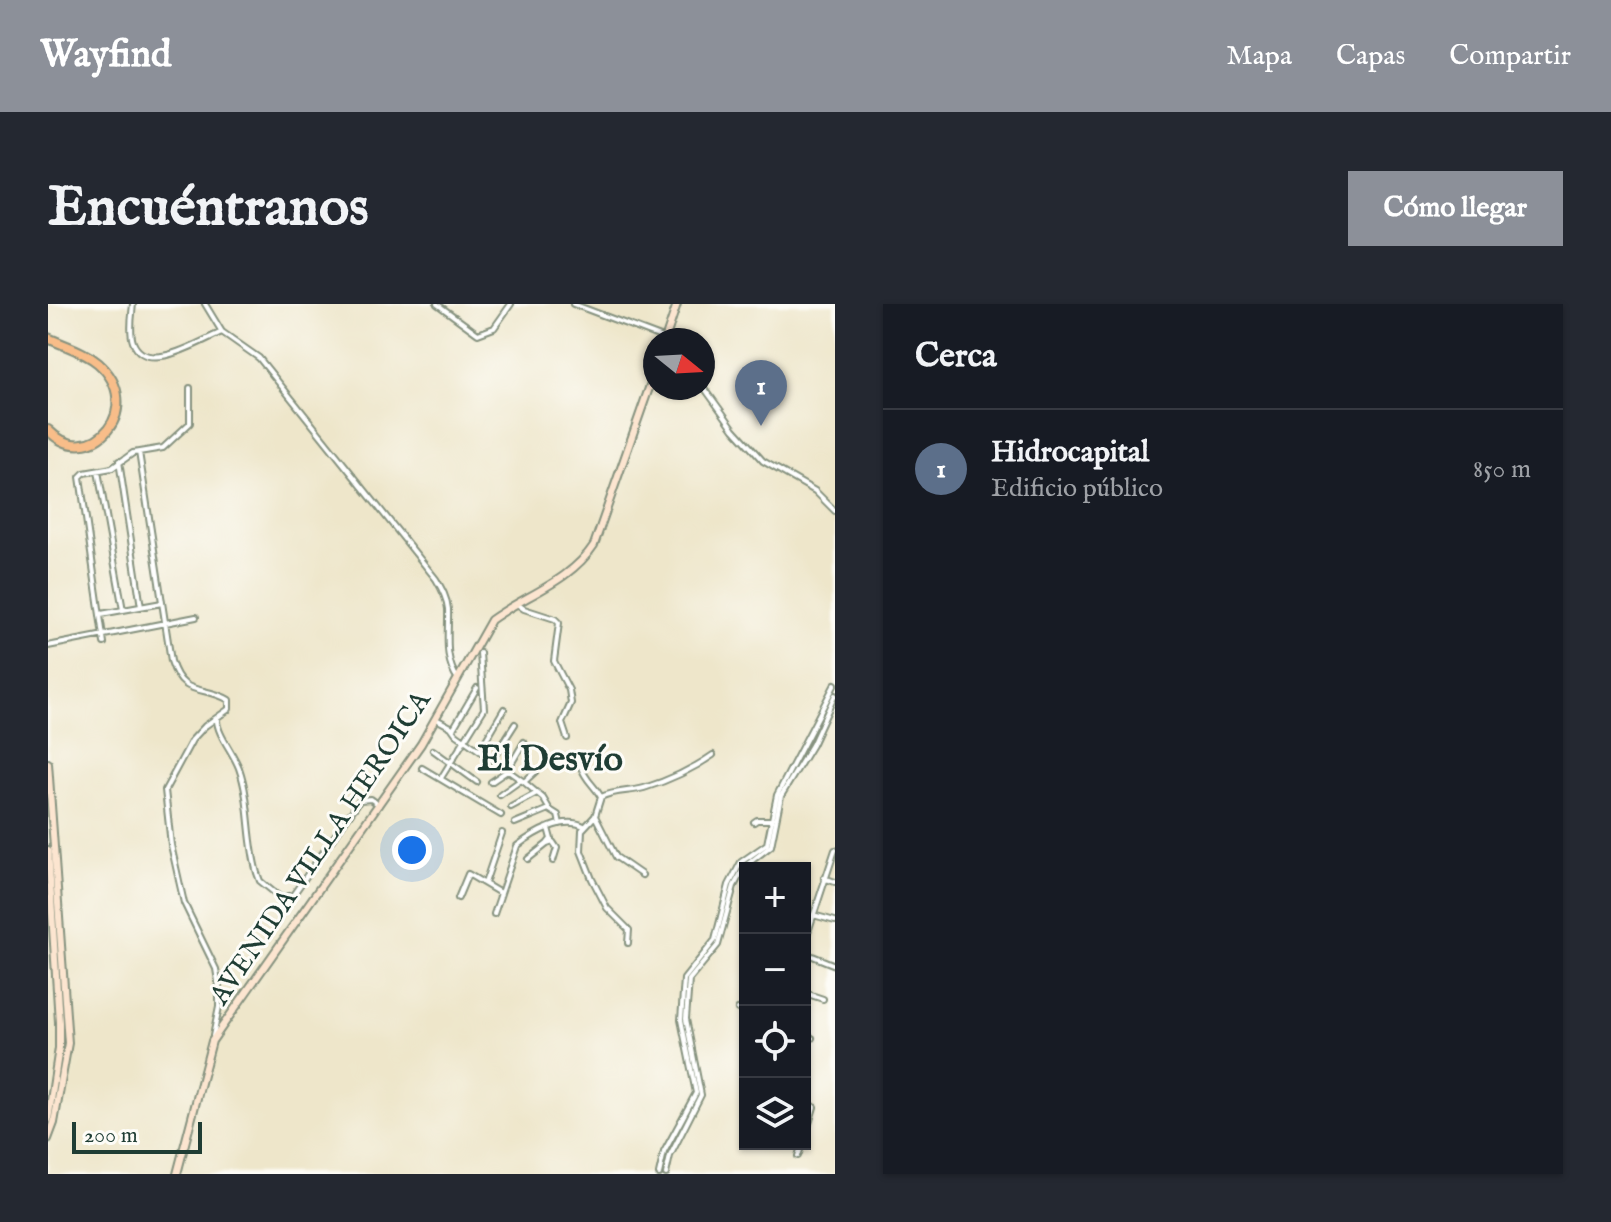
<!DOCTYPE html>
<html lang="es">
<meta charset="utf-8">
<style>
:root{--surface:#171b24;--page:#242831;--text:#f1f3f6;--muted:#9ea1a6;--line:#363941;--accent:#8c9099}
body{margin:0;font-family:"IM FELL English",serif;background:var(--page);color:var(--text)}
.controls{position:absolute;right:24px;bottom:24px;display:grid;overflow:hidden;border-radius:0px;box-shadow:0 2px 6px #0004}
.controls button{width:72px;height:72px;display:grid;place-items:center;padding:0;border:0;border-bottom:2px solid var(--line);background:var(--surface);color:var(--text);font:40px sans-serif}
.compass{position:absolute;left:595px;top:24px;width:72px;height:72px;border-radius:50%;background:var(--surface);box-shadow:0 2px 6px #0004;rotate:108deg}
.scale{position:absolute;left:24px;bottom:20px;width:130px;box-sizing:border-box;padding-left:8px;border:4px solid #1f3d34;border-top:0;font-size:22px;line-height:28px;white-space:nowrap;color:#1f3d34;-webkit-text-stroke:6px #fdfcf7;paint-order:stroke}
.you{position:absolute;left:364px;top:546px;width:28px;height:28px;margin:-20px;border:6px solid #fff;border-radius:50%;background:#1a73e8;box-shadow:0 0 0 12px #1a73e833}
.badge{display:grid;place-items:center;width:52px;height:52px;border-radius:50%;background:var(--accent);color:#fff;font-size:26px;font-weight:700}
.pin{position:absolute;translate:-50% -66px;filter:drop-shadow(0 2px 4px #0008)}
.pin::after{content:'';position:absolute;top:42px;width:28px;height:24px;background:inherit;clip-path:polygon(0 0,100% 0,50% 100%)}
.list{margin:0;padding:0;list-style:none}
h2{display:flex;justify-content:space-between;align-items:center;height:104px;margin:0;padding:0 32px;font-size:34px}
h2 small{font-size:26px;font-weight:400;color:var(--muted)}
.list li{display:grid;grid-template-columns:52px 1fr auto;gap:24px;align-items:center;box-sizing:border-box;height:120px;padding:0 32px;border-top:2px solid var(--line)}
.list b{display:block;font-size:30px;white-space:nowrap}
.list p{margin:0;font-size:26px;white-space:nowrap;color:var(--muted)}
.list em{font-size:26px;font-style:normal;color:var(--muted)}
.icon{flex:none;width:44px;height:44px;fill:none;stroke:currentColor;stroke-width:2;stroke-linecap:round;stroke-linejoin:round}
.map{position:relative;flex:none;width:787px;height:870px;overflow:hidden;border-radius:0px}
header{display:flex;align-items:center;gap:48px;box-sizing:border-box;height:112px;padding:0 40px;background:var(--accent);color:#fff}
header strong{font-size:38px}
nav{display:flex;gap:44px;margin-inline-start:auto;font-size:28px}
.intro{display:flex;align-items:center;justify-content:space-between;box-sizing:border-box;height:192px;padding:0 48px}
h1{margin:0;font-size:56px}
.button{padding:20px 36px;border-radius:0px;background:var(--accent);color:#fff;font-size:28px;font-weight:700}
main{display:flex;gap:48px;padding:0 48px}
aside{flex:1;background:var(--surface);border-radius:0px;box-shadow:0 2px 6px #0004}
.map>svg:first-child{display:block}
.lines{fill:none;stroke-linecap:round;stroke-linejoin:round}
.minor-casing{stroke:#86927f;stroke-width:8}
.secondary-casing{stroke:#86927f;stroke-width:10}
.trunk-casing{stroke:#86927f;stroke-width:12}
.minor{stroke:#fff;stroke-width:4}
.secondary{stroke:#fce5d0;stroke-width:6}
.trunk{stroke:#f8bd89;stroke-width:8}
.labels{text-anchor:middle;stroke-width:6;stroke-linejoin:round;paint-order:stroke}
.street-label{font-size:28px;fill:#1f3d34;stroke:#fdfcf7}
.district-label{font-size:36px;font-weight:bold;fill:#1f3d34;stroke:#fdfcf7}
</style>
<header>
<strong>Wayfind</strong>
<nav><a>Mapa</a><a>Capas</a><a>Compartir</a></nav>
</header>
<div class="intro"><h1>Encuéntranos</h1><a class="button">Cómo llegar</a></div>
<main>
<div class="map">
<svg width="787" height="870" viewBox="0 0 787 870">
<rect width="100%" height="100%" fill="#fdfcf7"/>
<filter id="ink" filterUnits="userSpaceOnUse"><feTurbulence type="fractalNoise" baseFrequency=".0125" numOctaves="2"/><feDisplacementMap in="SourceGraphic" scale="16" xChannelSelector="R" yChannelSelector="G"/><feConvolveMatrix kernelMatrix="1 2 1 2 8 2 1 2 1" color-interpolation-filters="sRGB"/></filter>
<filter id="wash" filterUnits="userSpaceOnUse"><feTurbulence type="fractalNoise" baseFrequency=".006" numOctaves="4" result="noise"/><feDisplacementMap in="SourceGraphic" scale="32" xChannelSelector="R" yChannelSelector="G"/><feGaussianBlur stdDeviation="1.8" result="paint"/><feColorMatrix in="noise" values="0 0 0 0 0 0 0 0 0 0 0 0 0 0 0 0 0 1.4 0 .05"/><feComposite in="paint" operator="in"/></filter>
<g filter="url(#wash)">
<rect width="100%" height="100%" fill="#eee6ca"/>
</g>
<g filter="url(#ink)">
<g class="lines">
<defs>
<path id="minor" d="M85 0C84 11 81 27 85 38 98 72 152 37 174 28
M157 0 174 28 211 54 388 275C394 285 399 294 400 305 401 328 395 355 410 375
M389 0 430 30 446 24 463 0
M525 0 618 35
M655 82 686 125 715 157 767 187 787 207
M91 148 123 357C135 395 154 380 181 396V405L157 422 144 436 117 486 123 541 136 599 168 665 171 683V703L165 732
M71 157 93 303
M50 167 75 306
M469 300 476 305 507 315 511 319 506 357 521 386 523 399 514 419 519 434
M53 310 114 299
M56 339 32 173 36 169 64 164 85 149 115 144 142 119V84
M0 342 148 313
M169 414C168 429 185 448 191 464 203 498 199 535 209 569L212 577 233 594 245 591 312 496 323 495 331 501
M388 415 403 423 408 430 476 478 495 494 502 506 510 511 512 520
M405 425 429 384
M385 446 429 478
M432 446 456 405
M444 456 467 420
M532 461C539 479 545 479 553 493
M374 464 453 511
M393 474 436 405 432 349
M443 478 459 467 476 438
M476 478 488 467
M452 491 473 476
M463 503 489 489
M547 512 568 553 594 571
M706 518 709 516H723
M467 519 501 505
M500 524 503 535 499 540 505 538 509 544 505 557
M480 555 499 540
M776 574 787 578
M437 579 454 529
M410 594 420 570 452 589
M446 610 469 542C487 528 515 512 536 522
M765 611 787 617
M757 637 787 546
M580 639 581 626 559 604 544 575 533 547 534 526 547 512 553 493C567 486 582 488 596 484 619 477 645 465 665 451
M757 649 787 661
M757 689 775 695
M690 705 697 708
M757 731 764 734
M757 796 766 803 757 833
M750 852 754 840
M611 870 616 848 648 789 633 716 636 675 667 636 681 581 693 558 719 540 729 491 787 380
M618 870 622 852 653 791 638 715 641 676 670 641 686 582 697 562 723 542 733 492 764 441 787 391"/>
<path id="secondary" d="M617 36 629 0
M0 459 20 739 6 819 0 835
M0 546 11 718V744L0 816
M129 870 164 737 373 440 443 316C477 291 522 278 546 241L607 67"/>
<path id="trunk" d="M0 34C17 42 36 47 50 59 100 103 43 170 0 126"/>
</defs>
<use href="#minor" class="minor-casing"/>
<use href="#secondary" class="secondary-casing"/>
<use href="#trunk" class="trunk-casing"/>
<use href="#minor" class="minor"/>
<use href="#secondary" class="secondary"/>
<use href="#trunk" class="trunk"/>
</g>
</g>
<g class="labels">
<g class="street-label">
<text transform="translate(271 543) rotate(-56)" y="10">AVENIDA VILLA HEROICA</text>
</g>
<g class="district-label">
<text x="502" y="466">El Desvío</text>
</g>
</g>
</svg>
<div class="controls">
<button>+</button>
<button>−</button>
<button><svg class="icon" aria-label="locate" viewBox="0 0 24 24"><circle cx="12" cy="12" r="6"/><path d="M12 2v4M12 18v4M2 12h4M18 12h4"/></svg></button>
<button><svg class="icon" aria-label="layers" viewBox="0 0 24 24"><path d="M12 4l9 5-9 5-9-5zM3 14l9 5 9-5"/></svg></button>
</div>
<svg class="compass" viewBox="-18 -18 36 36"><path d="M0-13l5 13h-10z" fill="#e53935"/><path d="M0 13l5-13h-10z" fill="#9ea1a6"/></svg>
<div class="scale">200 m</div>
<div class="you"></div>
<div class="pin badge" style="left:713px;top:122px;background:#5c6f8a">1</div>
</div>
<aside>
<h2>Cerca<small></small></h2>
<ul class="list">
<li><span class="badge" style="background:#5c6f8a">1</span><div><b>Hidrocapital</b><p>Edificio público</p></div><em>850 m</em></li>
</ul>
</aside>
</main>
